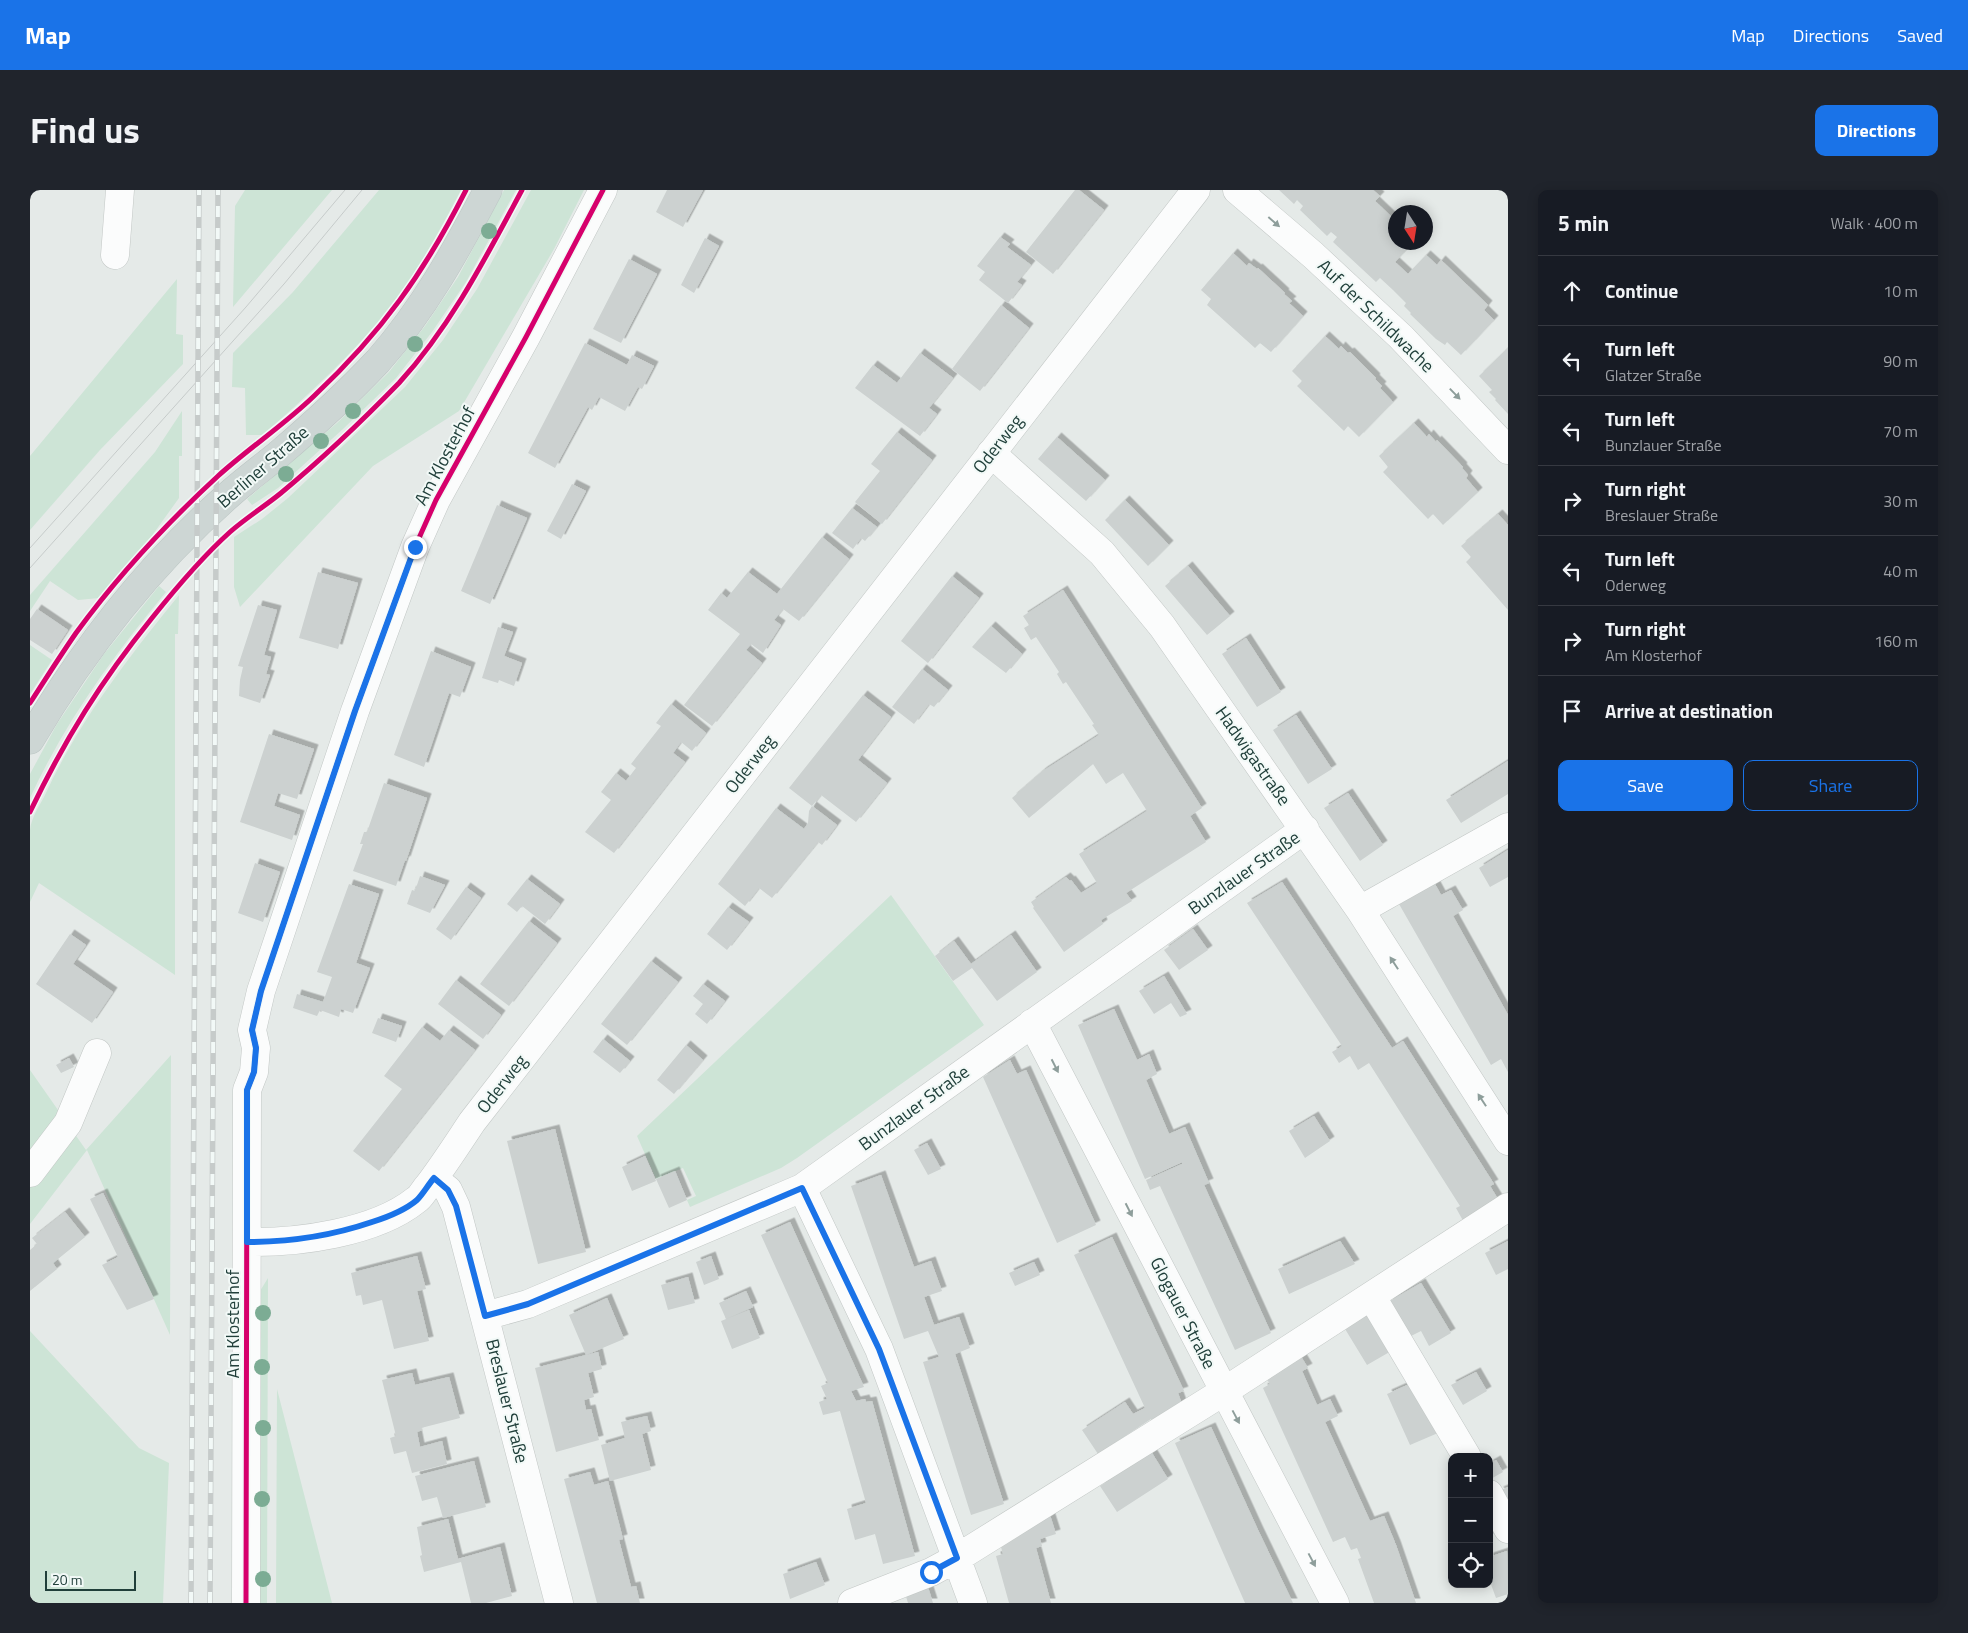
<!DOCTYPE html>
<meta charset="utf-8">
<style>
:root{--surface:#171b24;--page:#20242c;--text:#f1f3f6;--muted:#9ea1a6;--line:#363941;--accent:#1a73e8}
body{margin:0;font-family:"Titillium Web",sans-serif;background:var(--page);color:var(--text)}
.controls{position:absolute;right:15px;bottom:15px;display:grid;overflow:hidden;border-radius:10px;box-shadow:0 2px 12px #0003}
.controls button{width:45px;height:45px;display:grid;place-items:center;padding:0;border:0;border-bottom:1px solid var(--line);background:var(--surface);color:var(--text);font:25px sans-serif}
.compass{position:absolute;left:1358px;top:15px;width:45px;height:45px;border-radius:50%;background:var(--surface);box-shadow:0 2px 12px #0003;rotate:168deg}
.scale{position:absolute;left:15px;bottom:12px;width:91px;box-sizing:border-box;padding-left:5px;border:2px solid #203f3a;border-top:0;font-size:14px;line-height:18px;white-space:nowrap;color:#203f3a;-webkit-text-stroke:4px #f2f9f7;paint-order:stroke}
.stop{position:absolute;width:15px;height:15px;margin:-11px;border:4px solid #1a73e8;border-radius:50%;background:#fff}
.stop.end{background:#1a73e8;border-color:#fff;box-shadow:0 1px 5px #0008}
.list{margin:0;padding:0;list-style:none}
h2{display:flex;justify-content:space-between;align-items:center;height:65px;margin:0;padding:0 20px;font-size:21px}
h2 small{font-size:16px;font-weight:400;color:var(--muted)}
.list li{display:grid;grid-template-columns:32px 1fr auto;gap:15px;align-items:center;box-sizing:border-box;height:70px;padding:0 20px;border-top:1px solid var(--line)}
.list b{display:block;font-size:19px;white-space:nowrap}
.list p{margin:0;font-size:16px;white-space:nowrap;color:var(--muted)}
.list em{font-size:16px;font-style:normal;color:var(--muted)}
.actions{display:flex;gap:10px;padding:15px 20px}
.actions a{flex:1;padding:11px 0;border:1px solid var(--accent);border-radius:10px;text-align:center;font-size:18px;color:var(--accent)}
.actions .main{background:var(--accent);color:#fff}
.icon{flex:none;width:28px;height:28px;fill:none;stroke:currentColor;stroke-width:2;stroke-linecap:round;stroke-linejoin:round}
.map{position:relative;flex:none;width:1478px;height:1413px;overflow:hidden;border-radius:10px}
header{display:flex;align-items:center;gap:30px;box-sizing:border-box;height:70px;padding:0 25px;background:var(--accent);color:#fff}
header strong{font-size:24px}
nav{display:flex;gap:28px;margin-inline-start:auto;font-size:18px}
.intro{display:flex;align-items:center;justify-content:space-between;box-sizing:border-box;height:120px;padding:0 30px}
h1{margin:0;font-size:35px}
.button{padding:12px 22px;border-radius:10px;background:var(--accent);color:#fff;font-size:18px;font-weight:700}
main{display:flex;gap:30px;padding:0 30px}
aside{flex:1;background:var(--surface);border-radius:10px;box-shadow:0 2px 12px #0003}
.map>svg:first-child{display:block}
.green{fill:#cde4d6}
.building{fill:#ccd1d0;filter:url(#shadow)}
.lines{fill:none;stroke-linecap:round;stroke-linejoin:round}
.minor-casing{stroke:#c2c7c5;stroke-width:29}
.major-casing{stroke:#bcc6c4;stroke-width:29}
.minor{stroke:#fbfcfc;stroke-width:28}
.major{stroke:#cdd6d4;stroke-width:28}
.tram{stroke:#c6cbca;stroke-width:1}
.rail-casing{stroke:#c6cbca;stroke-width:5.5}
.rail{stroke:#f2f9f7;stroke-width:4;stroke-dasharray:11;stroke-linecap:butt}
.cycleway-casing{stroke:#f2f9f7;stroke-width:8}
.cycleway{stroke:#d6006c;stroke-width:5}
.tree{fill:#7cac94}
.oneway{fill:#8e9e9b}
.route{stroke:#1a73e8;stroke-width:6}
.labels{text-anchor:middle;stroke-width:4;stroke-linejoin:round;paint-order:stroke}
.street-label{font-size:18px;fill:#203f3a;stroke:#f2f9f7}
</style>
<header>
<strong>Map</strong>
<nav><a>Map</a><a>Directions</a><a>Saved</a></nav>
</header>
<div class="intro"><h1>Find us</h1><a class="button">Directions</a></div>
<main>
<div class="map">
<svg width="1478" height="1413" viewBox="0 0 1478 1413">
<defs>
<filter id="shadow"><feDropShadow dx="4.5" dy="-4.5" stdDeviation="0" flood-color="#0004"/></filter>
</defs>
<rect width="100%" height="100%" fill="#e5eae8"/>
<path class="green" d="M215 0H302L203 117 205 16Z
M349 0H431C410 40 389 79 362 115 324 163 279 204 233 245H216L215 198 202 197 203 163 263 102Z
M474 0H486L436 92 402 142 366 188 313 239 248 298 222 315 217 309 307 233 359 182 395 136 428 87Z
M501 0H554L524 59 429 221 343 276 210 417 204 397V347L232 329 258 308 375 197 413 150 447 99Z
M147 89 146 144 153 145V174L70 260 0 340V266Z
M152 221V266H149V308L121 347 69 408 48 410 20 391 0 421V405L125 262Z
M129 396 136 402C83 466 35 532 0 608V584L27 534 74 464Z
M149 405 148 444H145V785L9 693 0 712C0 689 0 663 0 640 1 628 10 615 15 605 49 531 98 468 149 405Z
M0 455 22 470 0 504Z
M861 705 954 835 767 968 751 978 660 1017 657 1010 666 1006 653 978 626 989 607 946Z
M141 865 140 1145 57 960 0 1034V880L56 960Z
M238 1088 237 1413H227L230 1101Z
M0 1141 109 1258 139 1273 133 1413H0Z
M247 1199 302 1413H246Z"/>
<path class="building" d="M637 0H673L653 37 626 22Z
M1045 0H1049L1074 20 1023 84 996 62Z
M1249 0H1343L1350 6 1345 11 1366 31V52H1383L1365 72 1378 84 1396 65 1407 75 1411 70 1458 115 1454 120 1464 130 1431 165 1417 152 1415 155 1406 149 1380 124 1381 123 1374 116 1376 113 1363 100 1350 88 1346 92 1303 52 1307 47 1301 42 1297 46 1270 20 1273 16 1267 10 1264 14Z
M970 47 980 54 977 57 1001 75 987 92 992 95 978 113 949 90 955 82 947 76Z
M675 48 689 56 664 103 651 95Z
M1203 63 1217 76 1219 73 1227 79 1228 78 1255 103 1254 104 1262 111 1259 113 1273 126 1241 162 1230 153 1225 158 1177 115 1181 109 1171 100Z
M599 69 627 84 591 153 563 139Z
M971 115 999 138 950 201 922 179Z
M1295 146 1309 159 1311 156 1318 163 1320 162 1346 188 1345 189 1352 196 1350 198 1363 212 1329 247 1318 236 1314 241 1267 196 1272 191 1262 181Z
M555 153 597 175 602 165 624 176 612 199 608 197 595 221 569 207 562 220 558 217 525 278 498 263Z
M1478 158V224L1465 210 1466 209 1459 202 1462 200 1449 186Z
M890 163 923 188 899 218 907 224 890 246 825 198 843 175 867 193Z
M1384 233 1397 247 1399 244 1406 252 1407 250 1433 277 1432 278 1438 285 1436 288 1448 302 1413 335 1403 324 1398 329 1353 282 1358 277 1349 266Z
M867 242 902 270 852 334 825 312 850 281 841 274Z
M1027 247 1075 290 1056 311 1008 269Z
M542 294 556 301 531 349 517 341Z
M1095 310 1139 355 1118 376 1075 330Z
M467 315 497 328 460 414 431 401Z
M822 318 847 337 835 351 831 348 823 359 802 343Z
M1468 324 1478 335V420L1436 372 1441 367 1431 356Z
M792 347 819 369 769 431 753 419 744 430 751 435 733 463 721 454 716 460 732 473 682 536 654 515 710 444 678 420 691 403 697 408 718 382 747 404Z
M1158 376 1200 426 1177 445 1135 396Z
M288 382 328 393 308 459 269 448Z
M922 386 949 408 898 473 871 451Z
M1033 400 1172 618 1160 626 1176 652 1096 703 1102 711 1071 730 1073 734 1034 762 1003 718 1004 717 1001 712 1036 687 1040 691 1041 690 1051 703 1067 693 1049 664 1117 621 1093 583 1076 594 1063 574 999 628 982 608 1013 581 1069 545 1062 535 1064 534 1036 492 1033 494 1027 484 1029 482 1006 447 1001 450 994 438 999 435 993 426Z
M228 415 247 420 234 465 241 467 236 484 240 485 230 513 209 506 210 490 213 477 208 476Z
M7 419 38 440 22 464 0 450V429Z
M961 436 992 464 976 483 942 457Z
M468 437 483 442 474 466 492 473 484 496 469 490 468 493 452 488Z
M1216 448 1251 502 1227 517 1192 464Z
M401 461 441 477 430 507 419 503 394 577 364 565Z
M892 479 918 500 904 517 899 514 884 534 862 517Z
M833 505 861 527 828 570 857 593 826 632 791 605 782 616 759 598Z
M641 514 676 543 662 561 651 552 643 563 655 572 584 663 555 642 581 610 571 602 586 583 596 591 606 578 601 574 631 536 626 533Z
M1266 525 1302 579 1278 594 1243 540Z
M239 544 284 559 267 609 248 603 244 616 270 625 262 650 210 632Z
M1478 571V604L1431 633 1416 610Z
M354 593 397 608 376 671 375 670 366 696 323 681 333 654H330L334 642H337Z
M1318 603 1353 655 1330 671 1294 618Z
M782 616 807 635 792 655 788 652 742 708 729 698 715 716 688 694 746 618 774 639 778 633 779 621Z
M1478 660V687L1460 697 1449 678Z
M225 673 250 682 233 732 208 723Z
M390 686 415 695 400 723 377 714 382 700 385 701Z
M497 689 530 714 515 734 492 716 487 722 477 714Z
M1252 692 1362 858 1373 851 1464 994 1460 996 1471 1014 1436 1036 1426 1018 1430 1016 1339 873 1328 880 1320 866 1309 873 1302 862 1312 856 1217 713Z
M319 694 349 704 326 773 340 778 323 823 311 819 309 827 290 820 287 826 263 818 267 804 293 812 302 787 287 782Z
M1405 694 1411 705 1421 700 1433 720 1423 726 1478 825V882L1471 869 1461 875 1369 714Z
M436 697 451 708 421 750 406 739Z
M698 717 719 732 697 760 677 744Z
M499 731 527 753 479 816 450 794Z
M1163 739 1178 760 1149 780 1134 760Z
M40 744 56 755 43 774 83 802 62 833 6 794Z
M981 745 1007 782 967 811 942 778 923 791 905 766 924 751 941 774Z
M621 771 648 792 597 855 571 834Z
M1134 786 1148 809 1157 824 1150 827 1141 813 1124 824 1109 801Z
M426 790 471 825 453 849 408 814Z
M673 794 695 811 677 834 665 824 673 814 663 806Z
M1084 819 1107 870 1119 864 1127 884 1116 890 1139 944 1155 937 1179 993 1174 995 1241 1143 1205 1160 1130 996 1120 1000 1116 990 1152 974V972L1115 989 1048 835Z
M348 828 372 836 366 852 342 843Z
M392 837 410 851 419 840 445 860 349 981 323 961 372 899 354 886Z
M573 849 600 871 590 883 563 862Z
M656 855 673 870 644 904 627 890Z
M39 868 44 877 31 883 26 875Z
M980 870 987 884 996 880 1066 1035 1027 1053 953 887Z
M1284 926 1300 951 1275 968 1259 941Z
M525 939 556 1062 508 1074 477 951Z
M897 953 911 979 898 985 884 960Z
M615 966 626 991 602 1001 592 977Z
M645 981 657 1010 639 1018 626 989Z
M851 985 884 1077 901 1071 912 1101 894 1107 904 1135 929 1127 940 1158 925 1164 974 1314 941 1325 893 1172 909 1167 898 1141 874 1149 821 996Z
M73 1003 124 1109 97 1120 72 1075 88 1067 60 1009Z
M35 1022 55 1047 23 1073 27 1079 0 1101V1060L7 1054 2 1048Z
M760 1032 834 1197 821 1201 826 1211 835 1209 836 1212 842 1211 885 1366 853 1374 845 1344 825 1350 817 1319 836 1313 810 1221 793 1225 789 1212 797 1209 791 1196 798 1193 731 1045Z
M1082 1047 1154 1201 1148 1203 1153 1217 1124 1235 1121 1229 1068 1264 1052 1240 1095 1212 1103 1224 1115 1218 1044 1065Z
M1310 1051 1325 1074 1259 1104 1248 1079Z
M1478 1051V1079L1466 1085 1455 1063Z
M387 1066 396 1099 387 1101 399 1151 364 1159 352 1110 333 1115 331 1105 326 1106 321 1083Z
M681 1066 689 1089 674 1095 666 1072Z
M1004 1072 1010 1085 985 1096 979 1083Z
M658 1087 665 1113 638 1120 631 1095Z
M1391 1093 1421 1143 1399 1156 1391 1141 1379 1147 1358 1112Z
M716 1101 723 1117 696 1129 689 1113Z
M577 1108 594 1149 556 1165 539 1125Z
M1337 1118 1363 1160 1337 1175 1312 1134Z
M719 1120 730 1148 702 1159 691 1131Z
M1267 1160 1278 1178 1272 1181 1287 1215 1300 1209 1308 1226 1295 1232 1340 1331 1354 1326 1366 1355 1386 1413H1344L1328 1369 1331 1368 1327 1358 1321 1360 1315 1347 1303 1352 1233 1198 1240 1194 1232 1182Z
M568 1162 572 1179 558 1183 564 1207 554 1210 556 1220 561 1219 569 1250 526 1262 505 1178Z
M1446 1182 1457 1201 1433 1215 1421 1195Z
M382 1183 385 1195 419 1187 430 1228 391 1238 392 1240 387 1242 390 1257 412 1251 417 1274 382 1283 376 1261 364 1264 360 1248 366 1246 352 1190Z
M1384 1192 1408 1243 1380 1255 1357 1204Z
M617 1226 621 1241 612 1244 621 1280 580 1291 571 1255 595 1248 591 1232Z
M1181 1237 1228 1340 1263 1413H1215L1145 1253Z
M1122 1263 1138 1289 1087 1322 1070 1296Z
M1466 1270 1473 1282 1459 1290V1274Z
M444 1271 456 1317 413 1328 407 1307 392 1311 385 1286Z
M560 1282 564 1295 578 1291 593 1349 589 1350 601 1397 606 1396 610 1413H567L534 1289Z
M1478 1297V1317L1469 1301Z
M1018 1319 1026 1344 1010 1349 1012 1356 1006 1358 1021 1413H979L966 1366 973 1364 969 1350Z
M1459 1323 1470 1342 1459 1345Z
M418 1329 428 1369 470 1357 482 1406 456 1413H441L431 1372 394 1382 390 1366 392 1365 387 1337Z
M1477 1361 1478 1404 1466 1408 1459 1389V1367Z
M786 1372 795 1395 760 1409 753 1384Z
M896 1391 903 1413H878L874 1400Z"/>
<g class="lines">
<defs>
<path id="minor" d="M1207 0 1283 65 1371 147 1478 260
M85 65 90 0
M961 263 1072 363 1132 436 1330 720 1478 951
M1330 720 1478 637
M1002 833 1305 1413
M0 983 38 933 67 863
M404 989 418 1000 426 1017 529 1413
M772 998 849 1159 943 1413
M217 1052C267 1053 345 1043 386 1010 391 1007 394 1000 398 996 414 975 428 953 442 932L1166 0
M1342 1107 1437 1267
M455 1126 498 1114 772 998 1275 639
M1459 1304 1478 1339
M216 1413 217 900 224 882 226 858 222 840 231 801 325 521 385 357 406 310 496 147 573 0
M822 1413 901 1382 927 1368 1193 1202 1478 1017"/>
<path id="major" d="M0 550C54 458 121 373 202 302 217 289 233 277 249 264 283 235 317 204 348 171 394 119 426 61 458 0"/>
</defs>
<use href="#minor" class="minor-casing"/>
<use href="#major" class="major-casing"/>
<use href="#minor" class="minor"/>
<use href="#major" class="major"/>
<path class="tram" d="M0 358 216 117 315 0
M0 378 254 94 332 0"/>
<defs>
<path id="rail" d="M161 1413 169 0
M180 1413 188 0"/>
</defs>
<use href="#rail" class="rail-casing"/>
<use href="#rail" class="rail"/>
<defs>
<path id="cycleway" d="M0 513C15 490 30 466 46 443 87 387 137 333 188 286 219 258 254 235 284 206 352 142 394 83 436 0
M0 622C35 549 71 491 122 428 146 398 171 368 200 342 216 328 235 316 251 303 292 269 332 231 369 193 421 136 456 67 492 0
M216 1413 217 900 224 882 226 858 222 840 231 801 325 521 385 357 406 310 496 147 573 0"/>
</defs>
<use href="#cycleway" class="cycleway-casing"/>
<use href="#cycleway" class="cycleway"/>
</g>
<g class="tree">
<circle cx="459" cy="41" r="8"/>
<circle cx="385" cy="154" r="8"/>
<circle cx="323" cy="221" r="8"/>
<circle cx="291" cy="251" r="8"/>
<circle cx="256" cy="284" r="8"/>
<circle cx="233" cy="1123" r="8"/>
<circle cx="232" cy="1177" r="8"/>
<circle cx="233" cy="1238" r="8"/>
<circle cx="232" cy="1309" r="8"/>
<circle cx="233" cy="1389" r="8"/>
</g>
<defs><path id="oneway-solid" d="M-6-.8H1V-3.2L6.5 0L1 3.2V.8H-6Z" transform="scale(1.25)"/></defs>
<g class="oneway">
<use href="#oneway-solid" transform="translate(1244 32) rotate(41)"/>
<use href="#oneway-solid" transform="translate(1425 204) rotate(46)"/>
<use href="#oneway-solid" transform="translate(1364 773) rotate(-123)"/>
<use href="#oneway-solid" transform="translate(1025 876) rotate(63)"/>
<use href="#oneway-solid" transform="translate(1452 910) rotate(-123)"/>
<use href="#oneway-solid" transform="translate(1099 1020) rotate(63)"/>
<use href="#oneway-solid" transform="translate(1206 1227) rotate(62)"/>
<use href="#oneway-solid" transform="translate(1282 1370) rotate(62)"/>
</g>
<g class="lines">
<path class="route" d="M385 357 325 521 231 801 222 840 226 858 224 882 217 900V1052C260 1052 301 1046 342 1032 358 1027 374 1021 387 1010 393 1004 398 995 404 988L418 1000 426 1016 455 1126 498 1114 772 998 849 1159 927 1368 901 1382"/>
</g>
<g class="labels">
<g class="street-label">
<text transform="translate(1346 126) rotate(44)" y="6">Auf der Schildwache</text>
<text transform="translate(968 254) rotate(-52)" y="6">Oderweg</text>
<text transform="translate(415 266) rotate(-62)" y="6">Am Klosterhof</text>
<text transform="translate(233 277) rotate(-41)" y="6">Berliner Straße</text>
<text transform="translate(1223 566) rotate(55)" y="6">Hadwigastraße</text>
<text transform="translate(720 574) rotate(-52)" y="6">Oderweg</text>
<text transform="translate(1214 683) rotate(-35)" y="6">Bunzlauer Straße</text>
<text transform="translate(472 894) rotate(-52)" y="6">Oderweg</text>
<text transform="translate(884 918) rotate(-36)" y="6">Bunzlauer Straße</text>
<text transform="translate(1153 1123) rotate(63)" y="6">Glogauer Straße</text>
<text transform="translate(203 1134) rotate(-90)" y="6">Am Klosterhof</text>
<text transform="translate(477 1211) rotate(76)" y="6">Breslauer Straße</text>
</g>
</g>
</svg>
<div class="controls">
<button>+</button>
<button>−</button>
<button><svg class="icon" aria-label="locate" viewBox="0 0 24 24"><circle cx="12" cy="12" r="6"/><path d="M12 2v4M12 18v4M2 12h4M18 12h4"/></svg></button>
</div>
<svg class="compass" viewBox="-18 -18 36 36"><path d="M0-13l5 13h-10z" fill="#e53935"/><path d="M0 13l5-13h-10z" fill="#9ea1a6"/></svg>
<div class="scale">20 m</div>
<div class="stop" style="left:901px;top:1382px"></div>
<div class="stop end" style="left:385px;top:357px"></div>
</div>
<aside>
<h2>5 min<small>Walk · 400 m</small></h2>
<ul class="list">
<li><svg class="icon" aria-label="ahead" viewBox="0 0 24 24"><path d="M12 20V5M6 11l6-6 6 6"/></svg><div><b>Continue</b></div><em>10 m</em></li>
<li><svg class="icon" aria-label="left" viewBox="0 0 24 24"><path d="M17 20v-9H6M10 6l-5 5 5 5"/></svg><div><b>Turn left</b><p>Glatzer Straße</p></div><em>90 m</em></li>
<li><svg class="icon" aria-label="left" viewBox="0 0 24 24"><path d="M17 20v-9H6M10 6l-5 5 5 5"/></svg><div><b>Turn left</b><p>Bunzlauer Straße</p></div><em>70 m</em></li>
<li><svg class="icon" aria-label="right" viewBox="0 0 24 24"><path d="M7 20v-9h11M14 6l5 5-5 5"/></svg><div><b>Turn right</b><p>Breslauer Straße</p></div><em>30 m</em></li>
<li><svg class="icon" aria-label="left" viewBox="0 0 24 24"><path d="M17 20v-9H6M10 6l-5 5 5 5"/></svg><div><b>Turn left</b><p>Oderweg</p></div><em>40 m</em></li>
<li><svg class="icon" aria-label="right" viewBox="0 0 24 24"><path d="M7 20v-9h11M14 6l5 5-5 5"/></svg><div><b>Turn right</b><p>Am Klosterhof</p></div><em>160 m</em></li>
<li><svg class="icon" aria-label="arrive" viewBox="0 0 24 24"><path d="M6 21V4h12l-3 4 3 4H6"/></svg><div><b>Arrive at destination</b></div></li>
</ul>
<div class="actions"><a class="main">Save</a><a>Share</a></div>
</aside>
</main>
